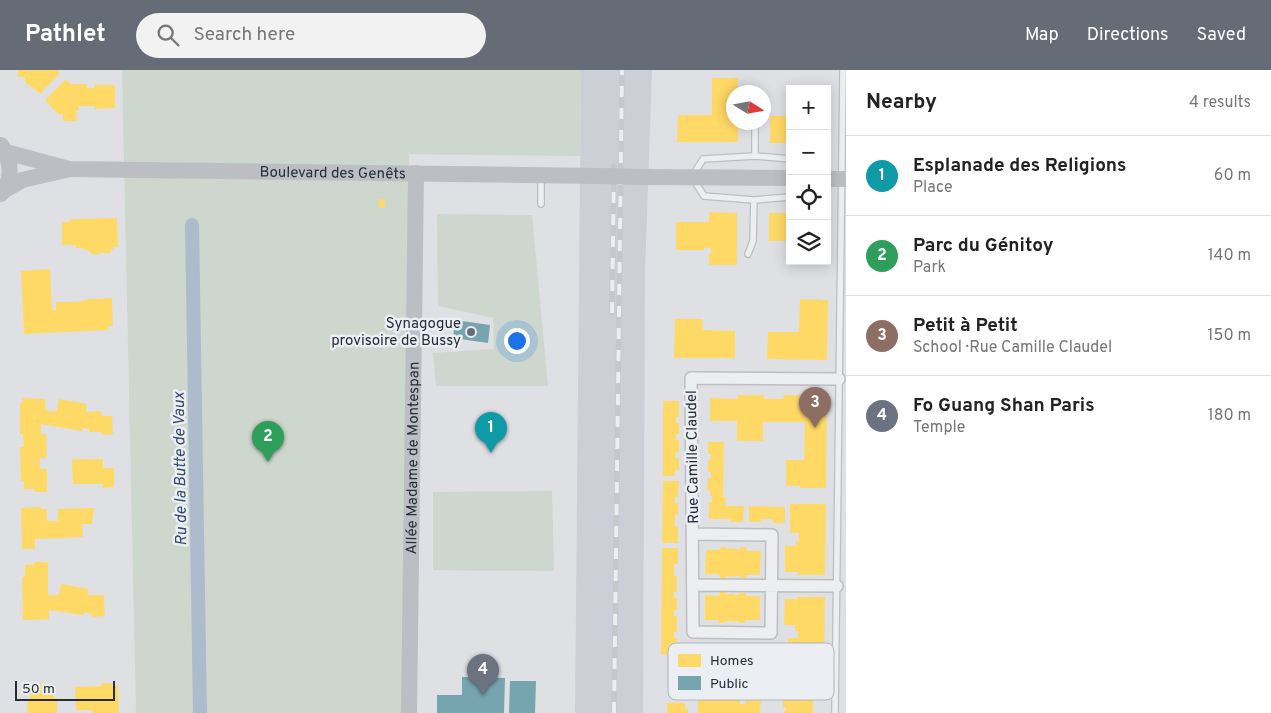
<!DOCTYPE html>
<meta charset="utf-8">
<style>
:root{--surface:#fff;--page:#f2f2f2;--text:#222;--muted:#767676;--line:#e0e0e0;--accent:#666c76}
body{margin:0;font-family:Overpass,sans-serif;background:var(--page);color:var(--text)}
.controls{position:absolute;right:15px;top:15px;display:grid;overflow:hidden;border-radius:0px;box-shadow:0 2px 12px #0003}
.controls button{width:45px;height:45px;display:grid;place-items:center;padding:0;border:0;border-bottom:1px solid var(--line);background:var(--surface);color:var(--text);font:25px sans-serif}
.compass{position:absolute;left:726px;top:15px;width:45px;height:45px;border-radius:50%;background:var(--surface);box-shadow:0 2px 12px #0003;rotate:101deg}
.scale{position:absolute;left:15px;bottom:12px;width:100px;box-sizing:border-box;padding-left:5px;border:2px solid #262d3b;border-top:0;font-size:14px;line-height:18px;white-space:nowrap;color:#262d3b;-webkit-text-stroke:4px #ebeef3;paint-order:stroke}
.you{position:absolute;left:516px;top:270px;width:18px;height:18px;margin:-12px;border:4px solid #fff;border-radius:50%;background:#1a73e8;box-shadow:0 0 0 8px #1a73e833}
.badge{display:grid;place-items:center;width:32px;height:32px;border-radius:50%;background:var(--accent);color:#fff;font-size:16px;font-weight:700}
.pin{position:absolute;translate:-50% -41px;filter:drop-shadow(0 1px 2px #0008)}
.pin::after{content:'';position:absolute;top:26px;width:18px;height:15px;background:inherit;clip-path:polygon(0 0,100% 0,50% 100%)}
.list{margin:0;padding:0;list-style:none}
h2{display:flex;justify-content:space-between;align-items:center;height:65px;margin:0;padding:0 20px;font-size:21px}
h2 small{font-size:16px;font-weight:400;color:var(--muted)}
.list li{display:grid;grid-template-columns:32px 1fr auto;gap:15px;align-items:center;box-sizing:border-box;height:80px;padding:0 20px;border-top:1px solid var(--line)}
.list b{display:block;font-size:19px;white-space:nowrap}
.list p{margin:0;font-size:16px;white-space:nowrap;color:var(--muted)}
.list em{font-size:16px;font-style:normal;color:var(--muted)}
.icon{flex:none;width:28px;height:28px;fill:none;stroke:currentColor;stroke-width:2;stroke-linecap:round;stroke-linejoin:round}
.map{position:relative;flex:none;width:846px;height:643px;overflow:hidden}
header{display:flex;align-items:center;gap:30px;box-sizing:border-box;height:70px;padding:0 25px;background:var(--accent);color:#fff}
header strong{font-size:24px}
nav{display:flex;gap:28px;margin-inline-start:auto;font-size:18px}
.search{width:350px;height:45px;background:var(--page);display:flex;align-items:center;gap:12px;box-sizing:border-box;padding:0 18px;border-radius:28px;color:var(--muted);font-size:19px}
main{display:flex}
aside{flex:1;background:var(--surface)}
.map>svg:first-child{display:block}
.built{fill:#cccfd6}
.green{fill:#ced7ce}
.homes{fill:#ffd966}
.public{fill:#76a5af}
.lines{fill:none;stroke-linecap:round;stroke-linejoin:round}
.canal{stroke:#adbbcd;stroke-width:14}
.lane-casing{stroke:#bcbec1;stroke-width:8}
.street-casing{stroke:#bcbec1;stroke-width:14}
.lane{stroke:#edeef0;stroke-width:5.5}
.street{stroke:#edeef0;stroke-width:11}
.secondary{stroke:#bcbec3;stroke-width:16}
.rail-casing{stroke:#c6c8cb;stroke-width:5.5}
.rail{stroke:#ebeef3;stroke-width:4;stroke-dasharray:11;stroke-linecap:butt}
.secondary-bridge{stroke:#bcbec3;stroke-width:16}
.poi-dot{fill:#666c76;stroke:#ebeef3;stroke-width:2}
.labels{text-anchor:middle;stroke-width:5;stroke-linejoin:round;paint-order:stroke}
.street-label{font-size:15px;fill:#262d3b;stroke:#ebeef3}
.poi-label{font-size:15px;fill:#262d3b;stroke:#ebeef3;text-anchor:end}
.water-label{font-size:16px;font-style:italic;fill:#334a6c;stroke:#ebeef3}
.key{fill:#ebeef3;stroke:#b0b4bc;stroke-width:1}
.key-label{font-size:14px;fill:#262d3b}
</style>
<header>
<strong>Pathlet</strong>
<div class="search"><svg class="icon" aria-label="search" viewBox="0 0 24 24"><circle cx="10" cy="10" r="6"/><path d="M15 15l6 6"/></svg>Search here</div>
<nav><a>Map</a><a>Directions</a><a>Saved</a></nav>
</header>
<main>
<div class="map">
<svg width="846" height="643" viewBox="0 0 846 643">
<rect width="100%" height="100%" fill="#dee0e3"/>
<path class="built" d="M581 0H652L645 203 643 643H575Z"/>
<path class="green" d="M122 0H581L580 86 409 84 403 643H136Z
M437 144 532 145 548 316H436L433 283 494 279 493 248 438 236Z
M552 421 554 501 433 500V422Z"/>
<path class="homes" d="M18 0H57L60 3 40 24 25 12V7H18Z
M712 8H738V22H734V52H738V72H677L678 45H712Z
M66 9 70 14H87V18H95V15H115V38L95 39V36H79V40L76 41 77 51H63V44H58L45 30Z
M827 33H831L830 74 827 73Z
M770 46H790V73H770Z
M379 129H385V138H379Z
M709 142 737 143V195H709V184H711V179L709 178H704V180H676V152H709Z
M769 143H790V171H769Z
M827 144H829V175H827Z
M117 148 118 177H113V180H111L110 183H100L97 185 90 183V181L85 180 83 178H76V175H62V152H70V149Z
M50 199 52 240H56V232H76L90 229 112 228 113 256H108V260L24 264 21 201Z
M800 229 828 230 827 290 767 289 768 262H799Z
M675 249H702L703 260 735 261V288H674Z
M738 325H764V329H783L784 325 827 326 826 418H800V416H786V390H804L805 352H763V371H737V351H710V328L738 329Z
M22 328 45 329 46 341H57L59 329 87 334 86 342 101 341 102 346H112L113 364 102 365V362H89V359L82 358V361L41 354V364H46L47 388H40V399H47V422H35V419H24V411H21L20 377H24L23 364H20V333H23Z
M663 331H679V347H676V353H679V364H676V370H679V382H676L675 388H679V400H675V406H663Z
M708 372H724L723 427H726L725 436H744L743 452H731V449H709V432L712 433V426H710V420H707L708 408H711V402H708V390H711V384H708Z
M72 389H103V398H114V417L103 418V414H73Z
M663 411H679L678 427H675V433H678V445H675V457H678V473H662Z
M790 434H826L825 505H798V502H785V476H796V471H799V463H790Z
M749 436 785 437V453H773V449H761V452H749Z
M41 437V439H47V451H58V439L94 438 92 454H82L83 467 35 469V479H22L21 438Z
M721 477H726V479L735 478V479L740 480V477H746L747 481H761L760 505H746L745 508H740V506H734L735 507 726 506V508H720L719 504H705L706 480H720Z
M662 478H678V494H674V506H677V522H674V528H677V540H674V546H677V562H674V568H677V585H661Z
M34 492H48V525H59L61 514 89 519 87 525H104L105 546 92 547V544L84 542V545L49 540V549L23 550 22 507H25V495H34Z
M720 522H726V525L734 523V525H739V523H745L746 526H760V550H746L745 553H739V551L731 552 730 551H725V553H719V550H705V525L719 526Z
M798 527H825L824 598 788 597V568H798V561H795V555H784L785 529H798Z
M101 613H112V616H118L119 643H92V640H76L75 617 101 616Z
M29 614H54V628H57V643H28L27 630H30Z
M807 626 813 627V643H784V641H786V637H783V629H807Z
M746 628 761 629 760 643H698V630H740V634H746Z
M667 633H685V639H688V643H667Z"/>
<path class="public" d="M455 250 490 255 488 273 453 268Z
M462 607 505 608 504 643H437V625H462Z
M510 611H536L535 643H509Z"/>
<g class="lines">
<path class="canal" d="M192 155 200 643"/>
<defs>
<path id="lane" d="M755 52V86
M790 89 755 86 703 89 692 107 704 126 754 130 790 127
M541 134V107
M748 184 753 171 754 130
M835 643 843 0"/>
<path id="street" d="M693 464 772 465 771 563 693 562 691 308 839 309
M693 515 837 516"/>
</defs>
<use href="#lane" class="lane-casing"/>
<use href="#street" class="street-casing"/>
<use href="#lane" class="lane"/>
<use href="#street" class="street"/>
<g class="secondary">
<path d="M1 75C11 90 14 109 1 124"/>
<path id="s1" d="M6 82 69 99 597 106"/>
<path d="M642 107 790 108"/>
<path d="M827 109H846"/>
<path d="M5 120 22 110 66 100"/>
<path id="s2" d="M409 643 416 103"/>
</g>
<defs>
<path id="rail" d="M612 243 614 96
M614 643 622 0"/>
</defs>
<use href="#rail" class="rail-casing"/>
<use href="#rail" class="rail"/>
<path class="secondary-bridge" d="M597 106 642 107"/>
</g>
<circle class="poi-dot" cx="471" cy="262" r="5"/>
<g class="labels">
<g class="street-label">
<text dy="5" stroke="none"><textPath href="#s1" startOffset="329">Boulevard des Genêts</textPath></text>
<text transform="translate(692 387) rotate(-91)" y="5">Rue Camille Claudel</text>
<text dy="5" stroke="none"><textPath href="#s2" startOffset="255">Allée Madame de Montespan</textPath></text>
</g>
<g class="poi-label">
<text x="461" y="258">Synagogue<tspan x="461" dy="17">provisoire de Bussy</tspan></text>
</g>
<g class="water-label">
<text transform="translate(179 399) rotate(-91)" y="6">Ru de la Butte de Vaux</text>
</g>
</g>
<rect x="668" y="573" width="166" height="57" rx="8" class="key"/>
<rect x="678" y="584" width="23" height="13" fill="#ffd966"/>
<rect x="678" y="606" width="23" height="14" fill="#76a5af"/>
<g class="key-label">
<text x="710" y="595">Homes</text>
<text x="710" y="618">Public</text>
</g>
</svg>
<div class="controls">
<button>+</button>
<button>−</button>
<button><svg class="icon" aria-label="locate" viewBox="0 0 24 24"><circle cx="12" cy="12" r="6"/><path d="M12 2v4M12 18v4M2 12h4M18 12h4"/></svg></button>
<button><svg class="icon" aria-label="layers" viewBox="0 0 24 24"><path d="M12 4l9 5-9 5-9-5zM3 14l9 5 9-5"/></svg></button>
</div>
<svg class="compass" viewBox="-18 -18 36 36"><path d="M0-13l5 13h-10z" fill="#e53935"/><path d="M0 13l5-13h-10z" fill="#767676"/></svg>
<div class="scale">50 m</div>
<div class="you"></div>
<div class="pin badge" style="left:491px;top:383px;background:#0f9aa8">1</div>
<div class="pin badge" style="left:268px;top:392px;background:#2e9e5b">2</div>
<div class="pin badge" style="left:815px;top:358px;background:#8d6e63">3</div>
<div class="pin badge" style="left:483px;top:625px;background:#6b7280">4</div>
</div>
<aside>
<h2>Nearby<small>4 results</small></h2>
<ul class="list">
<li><span class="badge" style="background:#0f9aa8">1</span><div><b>Esplanade des Religions</b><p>Place</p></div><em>60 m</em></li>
<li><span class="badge" style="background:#2e9e5b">2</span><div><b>Parc du Génitoy</b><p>Park</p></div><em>140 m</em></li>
<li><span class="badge" style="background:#8d6e63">3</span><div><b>Petit à Petit</b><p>School · Rue Camille Claudel</p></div><em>150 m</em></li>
<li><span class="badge" style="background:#6b7280">4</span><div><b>Fo Guang Shan Paris</b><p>Temple</p></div><em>180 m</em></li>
</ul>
</aside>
</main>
